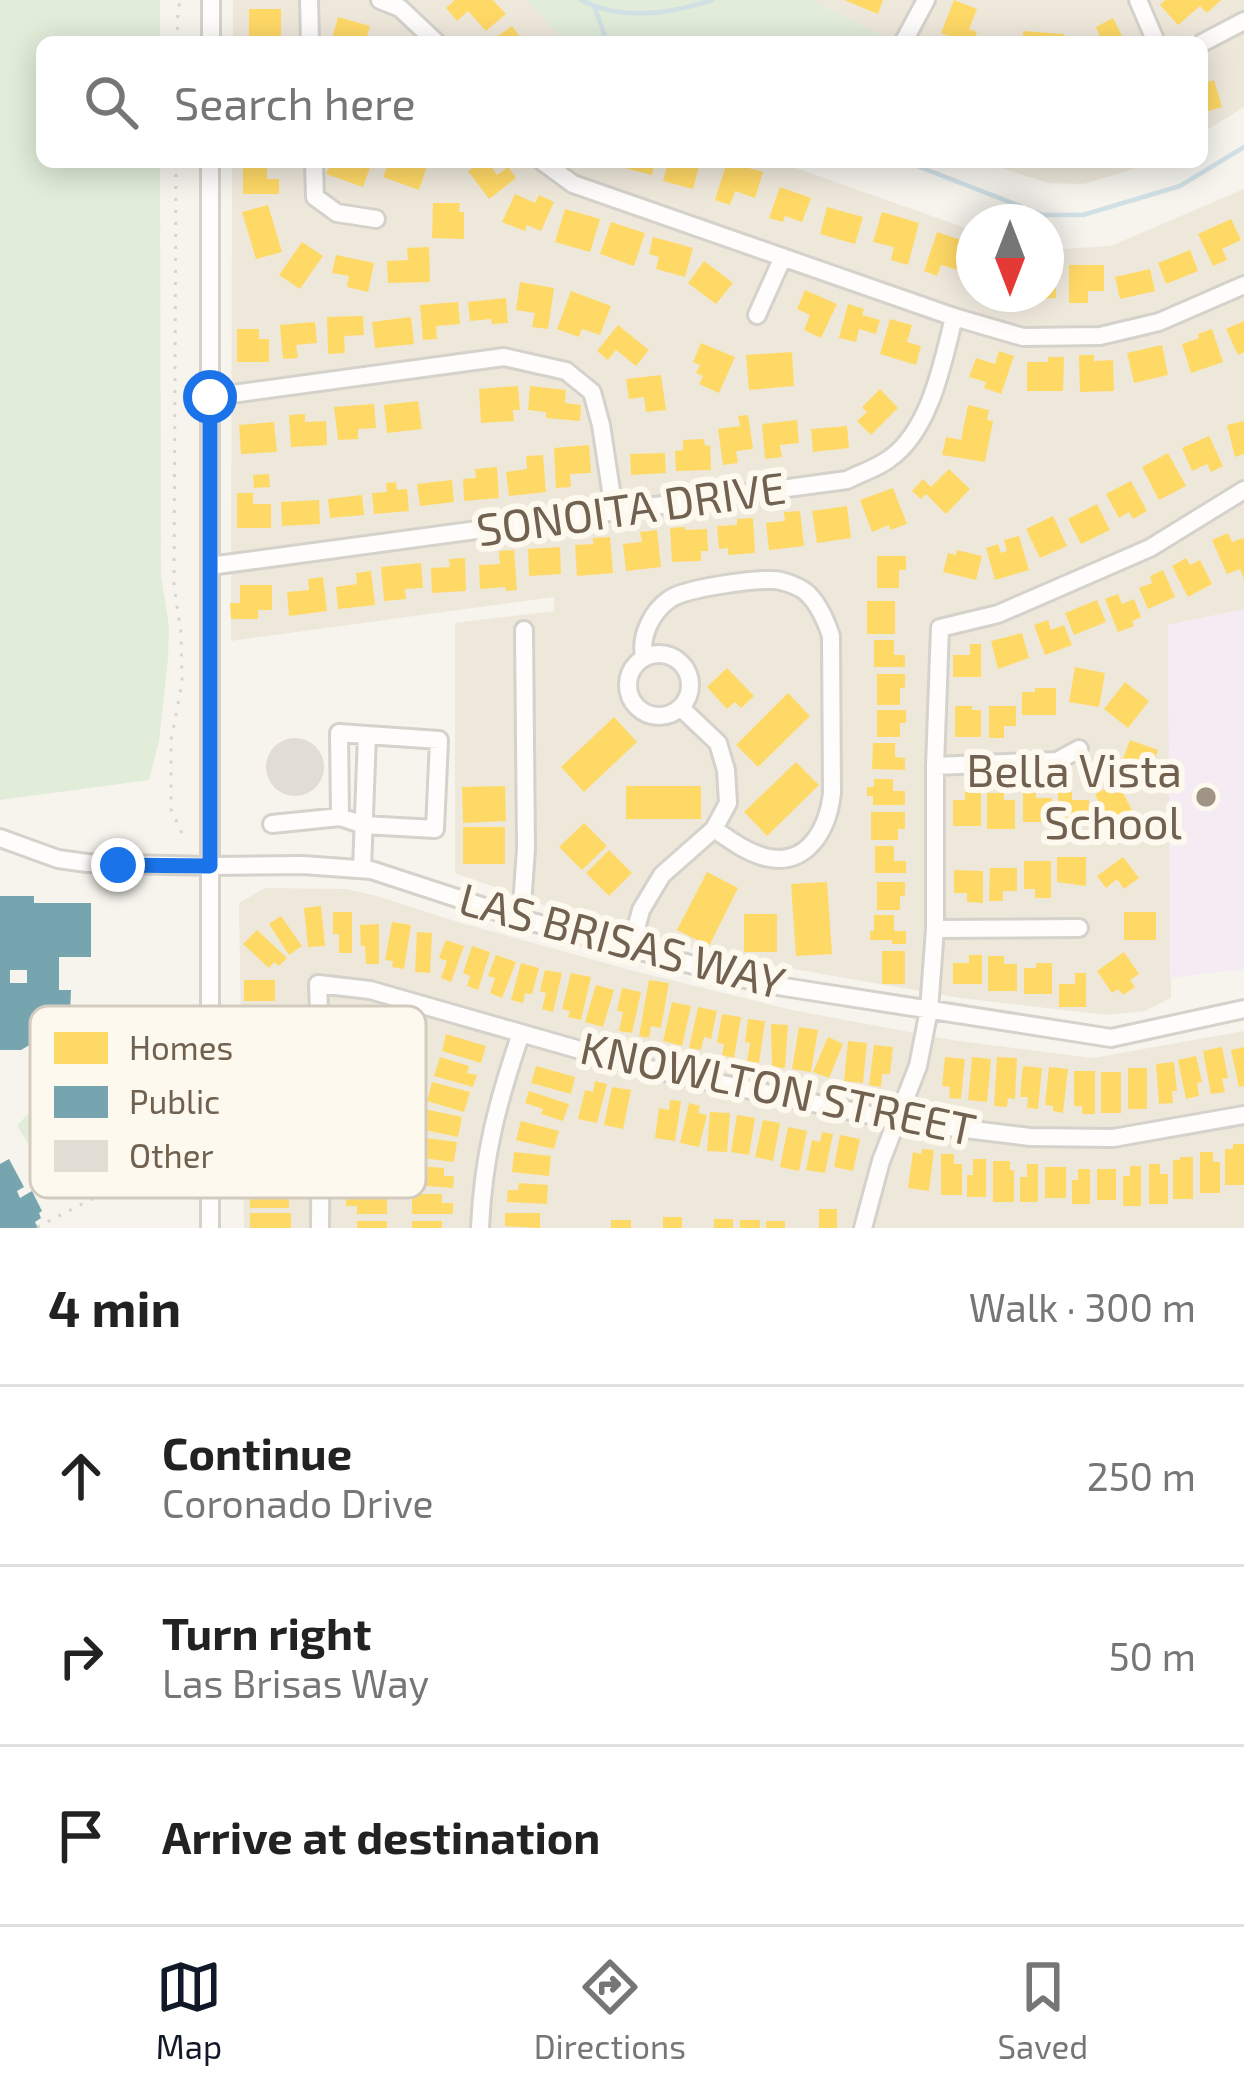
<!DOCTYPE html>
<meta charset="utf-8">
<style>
:root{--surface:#fff;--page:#f2f2f2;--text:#222;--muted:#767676;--line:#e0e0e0;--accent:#111827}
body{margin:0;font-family:"Exo 2",sans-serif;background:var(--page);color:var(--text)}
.compass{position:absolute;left:956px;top:204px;width:108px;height:108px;border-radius:50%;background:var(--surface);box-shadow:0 6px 30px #0003;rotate:180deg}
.stop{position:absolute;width:36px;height:36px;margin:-27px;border:9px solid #1a73e8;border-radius:50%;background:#fff}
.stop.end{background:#1a73e8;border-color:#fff;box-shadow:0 3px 12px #0008}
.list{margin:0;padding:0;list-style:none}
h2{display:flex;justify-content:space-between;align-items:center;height:156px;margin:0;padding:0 48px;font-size:51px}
h2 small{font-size:39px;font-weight:400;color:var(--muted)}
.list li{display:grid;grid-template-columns:78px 1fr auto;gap:36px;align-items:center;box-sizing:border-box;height:180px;padding:0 48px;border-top:3px solid var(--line)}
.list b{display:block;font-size:45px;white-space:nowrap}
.list p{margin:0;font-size:39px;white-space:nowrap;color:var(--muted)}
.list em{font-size:39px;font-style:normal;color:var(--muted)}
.icon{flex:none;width:66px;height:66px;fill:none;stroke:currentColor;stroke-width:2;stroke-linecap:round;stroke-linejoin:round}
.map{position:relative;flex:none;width:1244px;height:1228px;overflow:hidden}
.search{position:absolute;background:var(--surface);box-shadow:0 6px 30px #0003;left:36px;right:36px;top:36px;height:132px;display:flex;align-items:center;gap:30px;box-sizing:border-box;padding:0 42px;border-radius:18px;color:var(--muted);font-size:45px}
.sheet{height:696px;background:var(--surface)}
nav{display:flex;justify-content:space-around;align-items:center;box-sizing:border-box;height:168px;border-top:3px solid var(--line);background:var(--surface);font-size:33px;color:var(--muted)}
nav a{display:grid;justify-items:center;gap:6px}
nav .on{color:var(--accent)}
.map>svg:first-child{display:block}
.residential{fill:#eee8db}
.education{fill:#f4ecf2}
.green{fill:#e1ecd9}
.homes{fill:#ffd966}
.public{fill:#76a5af;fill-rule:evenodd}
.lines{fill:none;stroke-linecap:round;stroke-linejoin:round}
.stream{stroke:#d0e0e5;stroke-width:4.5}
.building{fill:#e1dcd4}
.minor-casing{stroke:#d5d1cb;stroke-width:22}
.path{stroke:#d9d4cf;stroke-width:3;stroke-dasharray:3 9;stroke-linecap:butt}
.minor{stroke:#fefdfc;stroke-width:16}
.route{stroke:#1a73e8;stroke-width:15}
.poi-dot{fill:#a09487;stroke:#fdf9ef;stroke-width:4.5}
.labels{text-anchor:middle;stroke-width:12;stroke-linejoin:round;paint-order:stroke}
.street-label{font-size:45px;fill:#716150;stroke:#fdf9ef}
.poi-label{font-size:45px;fill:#716150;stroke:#fdf9ef;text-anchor:end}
.key{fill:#fdf9ef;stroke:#d3cbbf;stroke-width:3}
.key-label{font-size:33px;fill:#716150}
</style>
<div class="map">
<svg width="1244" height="1228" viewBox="0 0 1244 1228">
<rect width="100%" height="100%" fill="#f6f4ed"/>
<path class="residential" d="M233 0H527L565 42H233Z
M812 0H1244V107L1202 133V42H883L882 36Z
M232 162H779L974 231V294H1046V247L1062 249 1111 246 1244 189V609L1168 625 1171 998 1145 1011 1107 1015 960 998 771 965 675 944 553 908 455 873V623L554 611V597L231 641Z
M983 162H1146L1131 170 1084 184 1048 183Z
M265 888 346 889 377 896 461 923 634 971 792 1010 952 1040 1093 1058 1244 1031V1228H244L239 903Z"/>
<path class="education" d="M1244 609V969L1170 978 1168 625Z"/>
<path class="green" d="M0 0H160V42H42V162H160L161 576 169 626 168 658 159 741 149 780 0 800Z
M527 0H812L882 36 883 42H565Z
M39 1111C63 1110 79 1118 86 1143L29 1145 17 1126 27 1115Z"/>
<path class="homes" d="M455 0H493L506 14 486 31 468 11 457 21 446 8Z
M844 0H883L878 14Z
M954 0 977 9 969 29 977 32 973 42H964L941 33Z
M1165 0H1221L1207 13 1200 6 1178 25 1160 5Z
M249 9H281V42H249Z
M338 17 370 26 365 42H331Z
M1113 18 1125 42H1089L1100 37 1096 27Z
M512 26 524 42H489Z
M1023 31 1064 34V42H1023Z
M1214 80 1222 107 1202 113V84Z
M243 162H267V179H279V194H243Z
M331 162H372L363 187 326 174Z
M389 162H416L427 166 419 190 383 177Z
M481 162H488L497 175 508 167 516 178 489 199 468 171Z
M618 162H655L652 175 617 166Z
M668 162H700L693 189 663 181Z
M727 162 763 172 755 198 735 191 730 205 715 200Z
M780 187 811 198 802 222 785 216 783 222 769 218Z
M515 194 535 203 539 195 554 202 541 231 527 225 525 231 502 222Z
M433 203H460L459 212H464V239L432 238Z
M268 205 282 252 256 259 242 212Z
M827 207 863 217 855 244 820 234Z
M565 209 600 219 590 252 555 242Z
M882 212 919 223 908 265 891 260 894 247 873 242Z
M1231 219 1241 240 1222 249 1227 260 1213 266 1198 234Z
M611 222 645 233 634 266 600 254Z
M937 232 970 243 961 271 941 265 937 276 924 271Z
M653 237 693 248 685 277 656 269 659 257 649 254Z
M302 242 323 256 300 289 279 275Z
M429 247 430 282 388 283 387 261 408 260 407 248Z
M1190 250 1198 271 1166 284 1158 263Z
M336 255 374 263 368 292 347 287 349 276 332 273Z
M1046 257H1055L1056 298 1027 299V294H1046Z
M704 261 733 283 716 304 688 283Z
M1069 265H1104V291H1088V303H1069Z
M1150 269 1155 291 1120 299 1115 277Z
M520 282 554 288 548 329 532 327 535 313 516 310Z
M805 290 837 304 821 338 804 330 810 315 797 309Z
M571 291 611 306 600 335 582 329 579 337 557 329Z
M506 298 508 323 492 324 491 319 470 321 468 302Z
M458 302 460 324 436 326 437 339 423 340 420 305Z
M848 304 864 309 862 315 880 320 876 334 859 329 856 342 839 338Z
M363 316 364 335 344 336 345 353 328 354 327 317Z
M411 317 414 344 375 348 372 322Z
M890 319 912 325 907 342 921 346 916 365 880 354Z
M1244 321V352L1238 355 1226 329Z
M315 322 317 343 296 345 298 358 283 359 280 325Z
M618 325 649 350 636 366 616 350 608 360 597 351Z
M237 329H259V339H269V362H237Z
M1212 329 1223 362 1191 373 1182 344 1199 338 1198 334Z
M701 343 735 357 719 393 699 384 703 376 696 373 700 365 693 362Z
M1162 345 1168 375 1134 383 1127 353Z
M999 351 1014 356 1001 394 984 388 986 382 969 377 976 358 995 364Z
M792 352 794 386 749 390 746 355Z
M1079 355H1094V361L1113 360 1114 391 1080 392Z
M1048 357H1064L1063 391H1027V362H1048Z
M661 375 666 410 646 412 644 397 629 399 626 379Z
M518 386 520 410H513L514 421 481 423 479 389Z
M530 386 566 390 565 403 581 405 580 421 546 418V412L528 410Z
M880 389 898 408 871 435 857 421 867 412 862 407Z
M418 401 422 429 387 433 384 405Z
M374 404 376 428 358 429V439L338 440 334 407Z
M968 405 989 410 987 420 993 421 985 462 942 455 946 437 961 440Z
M305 414V422L326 421 327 445 291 447 289 415Z
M748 415 753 449 736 451 738 463 723 465 718 429 740 426 738 416Z
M797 420 799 443 780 445 782 457 765 459 762 424Z
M1244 421V454L1235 457 1227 425Z
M274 422 277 452 241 454 239 425Z
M847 426 849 448 813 452 811 429Z
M1209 436 1223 466 1211 472 1207 464 1192 471 1182 448Z
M704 439 705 446 710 445 711 470 676 471 675 451 683 450V440Z
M589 445 591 473 570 474 571 487 556 488 554 448Z
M665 453 666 473 631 475 630 454Z
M1168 453 1186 486 1159 500 1142 467Z
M543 455 546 492 509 496 506 472 527 469 526 456Z
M497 467 499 498 464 501 463 479 476 478 475 469Z
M949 469 970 489 946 514 926 494 921 499 912 491 923 479 931 487Z
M269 474 270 487 254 488 253 475Z
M452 480 454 502 420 506 417 484Z
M1131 481 1147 511 1133 519 1129 512 1119 518 1106 494Z
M396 482 397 490 407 489 409 511 374 514 372 493 387 492 386 483Z
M893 488 907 524 890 530 889 525 872 532 860 500Z
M237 493H253V504H271V528H237Z
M362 495 364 515 330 518 328 499Z
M319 500 320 524 282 526 281 502Z
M1097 504 1110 530 1081 544 1068 519Z
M847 506 851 538 817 543 812 511Z
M800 511 804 546 769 550 766 523 785 521 784 512Z
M1053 516 1067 546 1040 558 1026 529Z
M753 518 755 553 728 555V548L719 549 717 526 737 525V519Z
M685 527V530L707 529 708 551H701V561L672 562 670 528Z
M657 530 661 567 626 571 623 544 642 542 640 532Z
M1228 533 1232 542 1243 538 1244 541V579L1240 569 1227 574 1212 540Z
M1019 536 1029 570 995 580 986 548 998 544 1001 553 1007 551 1004 540Z
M610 537 613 573 577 576 575 545 593 544V538Z
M560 547 561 574 529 576 528 549Z
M514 550 517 590 506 591 505 587 480 589 479 565 500 564 499 551Z
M957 550 982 556 976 580 943 572 948 553 956 555Z
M877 556H906V570H899V588H877Z
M465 558 466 591 432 593 431 568 450 567 449 559Z
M1186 558 1190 565 1200 560 1212 584 1188 597 1172 566Z
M421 563 423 588 405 589 406 599 384 601 381 567Z
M1163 570 1175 597 1148 609 1139 588 1152 583 1150 576Z
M371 571 375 605 338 609 336 587 357 584 356 573Z
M323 577 327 611 289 616 287 592 309 590 308 579Z
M240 585H272V610H258V619H231L230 603H240Z
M1118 594 1122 604 1134 599 1141 617 1132 621 1134 626 1118 632 1105 599Z
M1097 600 1106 622 1074 635 1065 613Z
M867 601H895V634H867Z
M1048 620 1051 630 1064 625 1072 645 1045 655 1034 625Z
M1022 633 1029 658 998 669 991 641Z
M874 640H894V655H905V667H874Z
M970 644H981V677H953V655H970Z
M1075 667 1105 673 1099 707 1069 702Z
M727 668 754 696 741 708 735 702 727 709 707 687Z
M877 674H905V688H900V705H877Z
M1125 682 1149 701 1128 728 1104 709Z
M1035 688H1056V715H1022V692H1035Z
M788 693 810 716 758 767 736 745Z
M955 706H972V710H981V737H955Z
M989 706H1016V726H1004V738H989Z
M877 710H906V723H900V737H877Z
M614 717 637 742 584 792 561 767Z
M1130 740 1158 750 1146 783 1118 772Z
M873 743H895V757L905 758V770L872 769Z
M796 762 819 785 767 836 744 812Z
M874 779H893V791H905V805H873V796H867V787H874Z
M505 786 506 821 463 823 462 787Z
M626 786H701V819H626Z
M1107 788 1110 794 1121 789 1133 812 1109 824 1095 794Z
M965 792H981V826H953V800H965Z
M1058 792H1072V800H1089V825H1058Z
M987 793H1004V800H1015V829H987Z
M1023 793H1036V798H1052V822H1023Z
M871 812H905V829H898V840H871Z
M584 823 607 846 582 870 559 847Z
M463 827H505V864H463Z
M875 846H894V861H906V873H875Z
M609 850 632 873 609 896 586 873Z
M1057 857H1086V886L1057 882Z
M1123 857 1139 878 1124 889 1117 879 1106 888 1097 876Z
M1024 861H1051V898H1035V889H1024Z
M990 868H1017V891H1003V901H989Z
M954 870 983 871V903L967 902V893H954Z
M707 872 738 888 709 946 677 930Z
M827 882 832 954 796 956 791 884Z
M877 882H905V896H900V910H877Z
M321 906 325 946 308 947 304 908Z
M333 912H352V953H339V934H333Z
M1124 912H1156V940H1124Z
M744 914H777V952H744Z
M874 915H894V931H906V944H892V940H870V931H874Z
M281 916 302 946 289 955 269 924Z
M392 922 411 925 404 969 392 967 393 961 385 960Z
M379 924V964H366L365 946H361L360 925Z
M257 930 287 958 279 966 274 962 269 968 243 944Z
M417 932 432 933 430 973 415 972Z
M446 940 464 946 451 982 441 978 447 961 439 958Z
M472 946 490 952 478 990 467 986 470 976 463 973Z
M882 951H905V984H882Z
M1124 952 1139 974 1130 980 1135 987 1123 995 1118 989 1112 993 1097 971Z
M496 955 516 962 502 998 490 993 495 978 488 976Z
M969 955H982V984H953V963H969Z
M988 956H1004V964H1017V991H988Z
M521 963 539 968 532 994 525 993 523 1003 511 1000Z
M1036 963H1052V994H1024V968H1036Z
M545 970 562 973 553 1012 542 1009 546 993 540 991Z
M571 973 591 977 581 1020 568 1017 570 1011 562 1009Z
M1075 973H1086V1007H1059V984H1075Z
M244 980H275V1001H244Z
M649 980 669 983 661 1028 651 1026 649 1038 639 1036Z
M596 985 614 990 603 1027 585 1022Z
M622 988 641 992 632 1033 619 1031 623 1012 617 1011Z
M672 1002 691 1006 682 1046 663 1041Z
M698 1007 717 1011 711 1039 704 1037 701 1050 689 1048Z
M722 1014 741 1017 734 1058 722 1055 724 1044 717 1043Z
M748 1019 765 1021 759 1063 747 1061 750 1043 745 1042Z
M771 1024 788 1025 785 1068 772 1067Z
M799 1027 818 1030 811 1072 792 1069Z
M446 1034 486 1046 481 1063 442 1051Z
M828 1037 843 1044 829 1078 813 1072Z
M848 1041 867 1043 863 1083 844 1081Z
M874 1045 893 1047 890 1074H882L881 1087 869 1085Z
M1222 1047 1228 1078 1222 1079 1225 1092 1211 1094 1203 1051Z
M1244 1047V1086L1239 1087 1231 1050Z
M1196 1056 1202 1082 1197 1083 1199 1096 1186 1099 1178 1060Z
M440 1057 469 1066 467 1073 477 1075 473 1087 434 1076Z
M945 1057 965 1059 961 1099 949 1098 950 1087 942 1086Z
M972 1057 991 1059 987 1102 968 1100Z
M997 1057 1017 1058 1015 1099 1008 1098 1007 1107 994 1106Z
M1174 1062 1177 1091H1172L1173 1103 1159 1104 1156 1064Z
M536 1066 575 1077 571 1094 531 1083Z
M1023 1066 1042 1068 1038 1109 1027 1108 1028 1097H1020Z
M1049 1067 1068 1069 1063 1113 1053 1111V1106L1045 1105Z
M1128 1068H1147V1109H1128Z
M1074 1071H1095V1114H1082V1106H1074Z
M1101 1072H1121V1113H1101Z
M595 1081 607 1084 597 1123 578 1119 585 1090 593 1092Z
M432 1082 470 1092 464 1112 427 1101Z
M612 1087 631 1090 623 1129 604 1125Z
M529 1091 569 1104 563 1121 541 1114 543 1109 525 1103Z
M670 1100 681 1101 675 1141 655 1138 659 1108 669 1110Z
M689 1103 700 1106 698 1113 707 1115 699 1147 680 1143Z
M424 1109 462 1117 458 1137 420 1129Z
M710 1112 730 1113 727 1152 707 1151Z
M737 1115 755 1118 749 1155 731 1152Z
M763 1120 780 1123 773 1161 755 1157Z
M521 1121 559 1131 554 1149 516 1140Z
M788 1127 807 1131 799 1171 780 1167Z
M822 1132 833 1134 825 1173 806 1170 812 1140 820 1142Z
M840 1135 860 1139 853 1171 834 1167Z
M418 1137 457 1142 454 1162 415 1157Z
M1233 1144H1244V1185H1225V1149H1233Z
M922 1149 934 1150 929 1191 908 1188 913 1152 921 1154Z
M514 1152 551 1156 549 1176 512 1172Z
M1200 1152H1213V1162H1220V1193H1200Z
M941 1154H954V1164H962V1195H941Z
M1180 1157H1193V1199H1173V1160H1180Z
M973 1159H986V1197H967V1175H973Z
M993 1161H1010V1170H1014V1202H993Z
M1027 1164H1038V1202H1020V1177H1027Z
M1149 1164H1160V1174H1168V1204H1149Z
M415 1166 444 1168V1176H454L453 1188 414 1185Z
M1130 1166H1141V1206H1123V1176H1130Z
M1045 1167H1066V1198H1045Z
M1078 1169H1090V1204H1072V1180H1078Z
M1097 1169H1116V1200H1097Z
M519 1183 548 1185 547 1204 507 1202 508 1190H518Z
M250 1187H289V1208H250Z
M412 1194H442V1203H453V1214H412Z
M346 1195H387V1214H357V1206H346Z
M819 1209H837V1228H819Z
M250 1213H291V1228H250Z
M505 1213H540V1228L505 1226Z
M663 1217H682V1228H663Z
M714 1219H733V1228H714Z
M611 1220H631V1228H611Z
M740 1220H760V1228H740Z
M357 1221H387V1228H357Z
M412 1221H442V1228H412Z
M766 1221H785V1228H766Z"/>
<path class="public" d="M0 896H34V903H91V957H59V990H71L70 1014 59 1033 38 1048 33 1043 21 1050H0ZM10 970H27V983H10Z
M9 1159 24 1187 17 1191 20 1198 32 1191 42 1211 39 1213 41 1218 35 1222 38 1228H0V1164Z"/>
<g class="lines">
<path class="stream" d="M581 0C621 21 670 14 712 0
M595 8 607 42
M907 162 1043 215H1083L1180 186 1244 147"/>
</g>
<path class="building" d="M266 767a29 29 0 1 1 58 0a29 29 0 1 1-58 0Z"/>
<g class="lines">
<defs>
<path id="minor" d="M309 0 310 42
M380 0 400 8 436 42
M1138 0 1156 42
M211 42V0
M907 42 904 41 926 0
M1202 43 1244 21
M314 162 315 197 337 213 376 219
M543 162 573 184 954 317 1023 337 1100 336 1159 322 1244 285
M757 315 783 257
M210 397 504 357 566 371 592 392 601 425 614 510
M210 566 847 480C861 473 877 468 889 459 930 431 943 362 954 317
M628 685a31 31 0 1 1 62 0a31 31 0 1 1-62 0Z
M644 656C640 636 652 611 670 599 686 588 753 579 773 580 783 580 801 587 808 594 819 605 826 621 831 636L832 793C828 829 807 868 765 857 746 852 730 840 714 829
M935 766 1057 761 1079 749
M340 817 339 733 367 735
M272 824 340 817 364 825 435 829 439 740 367 735 362 869
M0 838 58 859 87 863 210 866 303 865 371 870 521 919 765 984 1111 1038 1244 1009
M521 919 526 849 524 630
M935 929 1079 928
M631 948 641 910 662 875 714 829 728 803 726 770 718 743 681 708
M115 1059 210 1058
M210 1228V162
M320 1228 321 1066 318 984 370 990 636 1066 899 1121 1030 1137 1113 1138 1244 1115
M480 1228C483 1155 498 1101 521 1033
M863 1228 881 1161 918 1066 929 1010 935 929V766L940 628 998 614 1150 548 1244 490"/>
</defs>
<use href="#minor" class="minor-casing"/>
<path class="path" d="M177 42 178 7 182 0
M176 162 174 586 181 633 182 683 171 740V809L184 838
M91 1153V1199
M37 1227 94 1198"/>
<use href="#minor" class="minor"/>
</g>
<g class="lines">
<path class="route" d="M118 865 210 866V397"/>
</g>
<circle class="poi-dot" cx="1206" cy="797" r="12"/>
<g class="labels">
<g class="street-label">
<text transform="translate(631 509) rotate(-8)" y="16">SONOITA DRIVE</text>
<text transform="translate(622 941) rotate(15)" y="16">LAS BRISAS WAY</text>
<text transform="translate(778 1089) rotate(12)" y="16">KNOWLTON STREET</text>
</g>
<g class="poi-label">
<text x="1182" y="787">Bella Vista<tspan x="1182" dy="52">School</tspan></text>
</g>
</g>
<rect x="30" y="1006" width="396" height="192" rx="18" class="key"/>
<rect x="54" y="1032" width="54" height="32" fill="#ffd966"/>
<rect x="54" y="1086" width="54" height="32" fill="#76a5af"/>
<rect x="54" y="1140" width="54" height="32" fill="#e1dcd4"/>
<g class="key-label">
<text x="129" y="1060">Homes</text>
<text x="129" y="1114">Public</text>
<text x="129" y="1168">Other</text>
</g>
</svg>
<svg class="compass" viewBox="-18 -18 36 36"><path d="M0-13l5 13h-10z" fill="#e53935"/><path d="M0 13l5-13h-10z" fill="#767676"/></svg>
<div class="stop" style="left:210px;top:397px"></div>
<div class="stop end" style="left:118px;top:865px"></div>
<div class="search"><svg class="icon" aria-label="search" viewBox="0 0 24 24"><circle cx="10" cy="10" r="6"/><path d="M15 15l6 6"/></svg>Search here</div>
</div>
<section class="sheet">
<h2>4 min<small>Walk · 300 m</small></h2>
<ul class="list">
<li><svg class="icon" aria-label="ahead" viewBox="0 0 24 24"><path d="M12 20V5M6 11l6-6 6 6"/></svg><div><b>Continue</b><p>Coronado Drive</p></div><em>250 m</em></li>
<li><svg class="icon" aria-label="right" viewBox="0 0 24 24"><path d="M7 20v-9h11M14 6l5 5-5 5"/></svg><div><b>Turn right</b><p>Las Brisas Way</p></div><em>50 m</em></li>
<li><svg class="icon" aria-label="arrive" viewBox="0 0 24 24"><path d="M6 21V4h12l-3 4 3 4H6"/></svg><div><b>Arrive at destination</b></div></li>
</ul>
</section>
<nav>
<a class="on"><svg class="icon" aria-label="map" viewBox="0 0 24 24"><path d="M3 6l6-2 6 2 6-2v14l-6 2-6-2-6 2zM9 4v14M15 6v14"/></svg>Map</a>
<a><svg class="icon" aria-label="directions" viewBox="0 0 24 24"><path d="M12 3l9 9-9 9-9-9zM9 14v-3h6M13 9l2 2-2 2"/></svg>Directions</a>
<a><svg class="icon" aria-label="saved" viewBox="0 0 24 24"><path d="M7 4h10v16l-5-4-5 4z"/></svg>Saved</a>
</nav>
